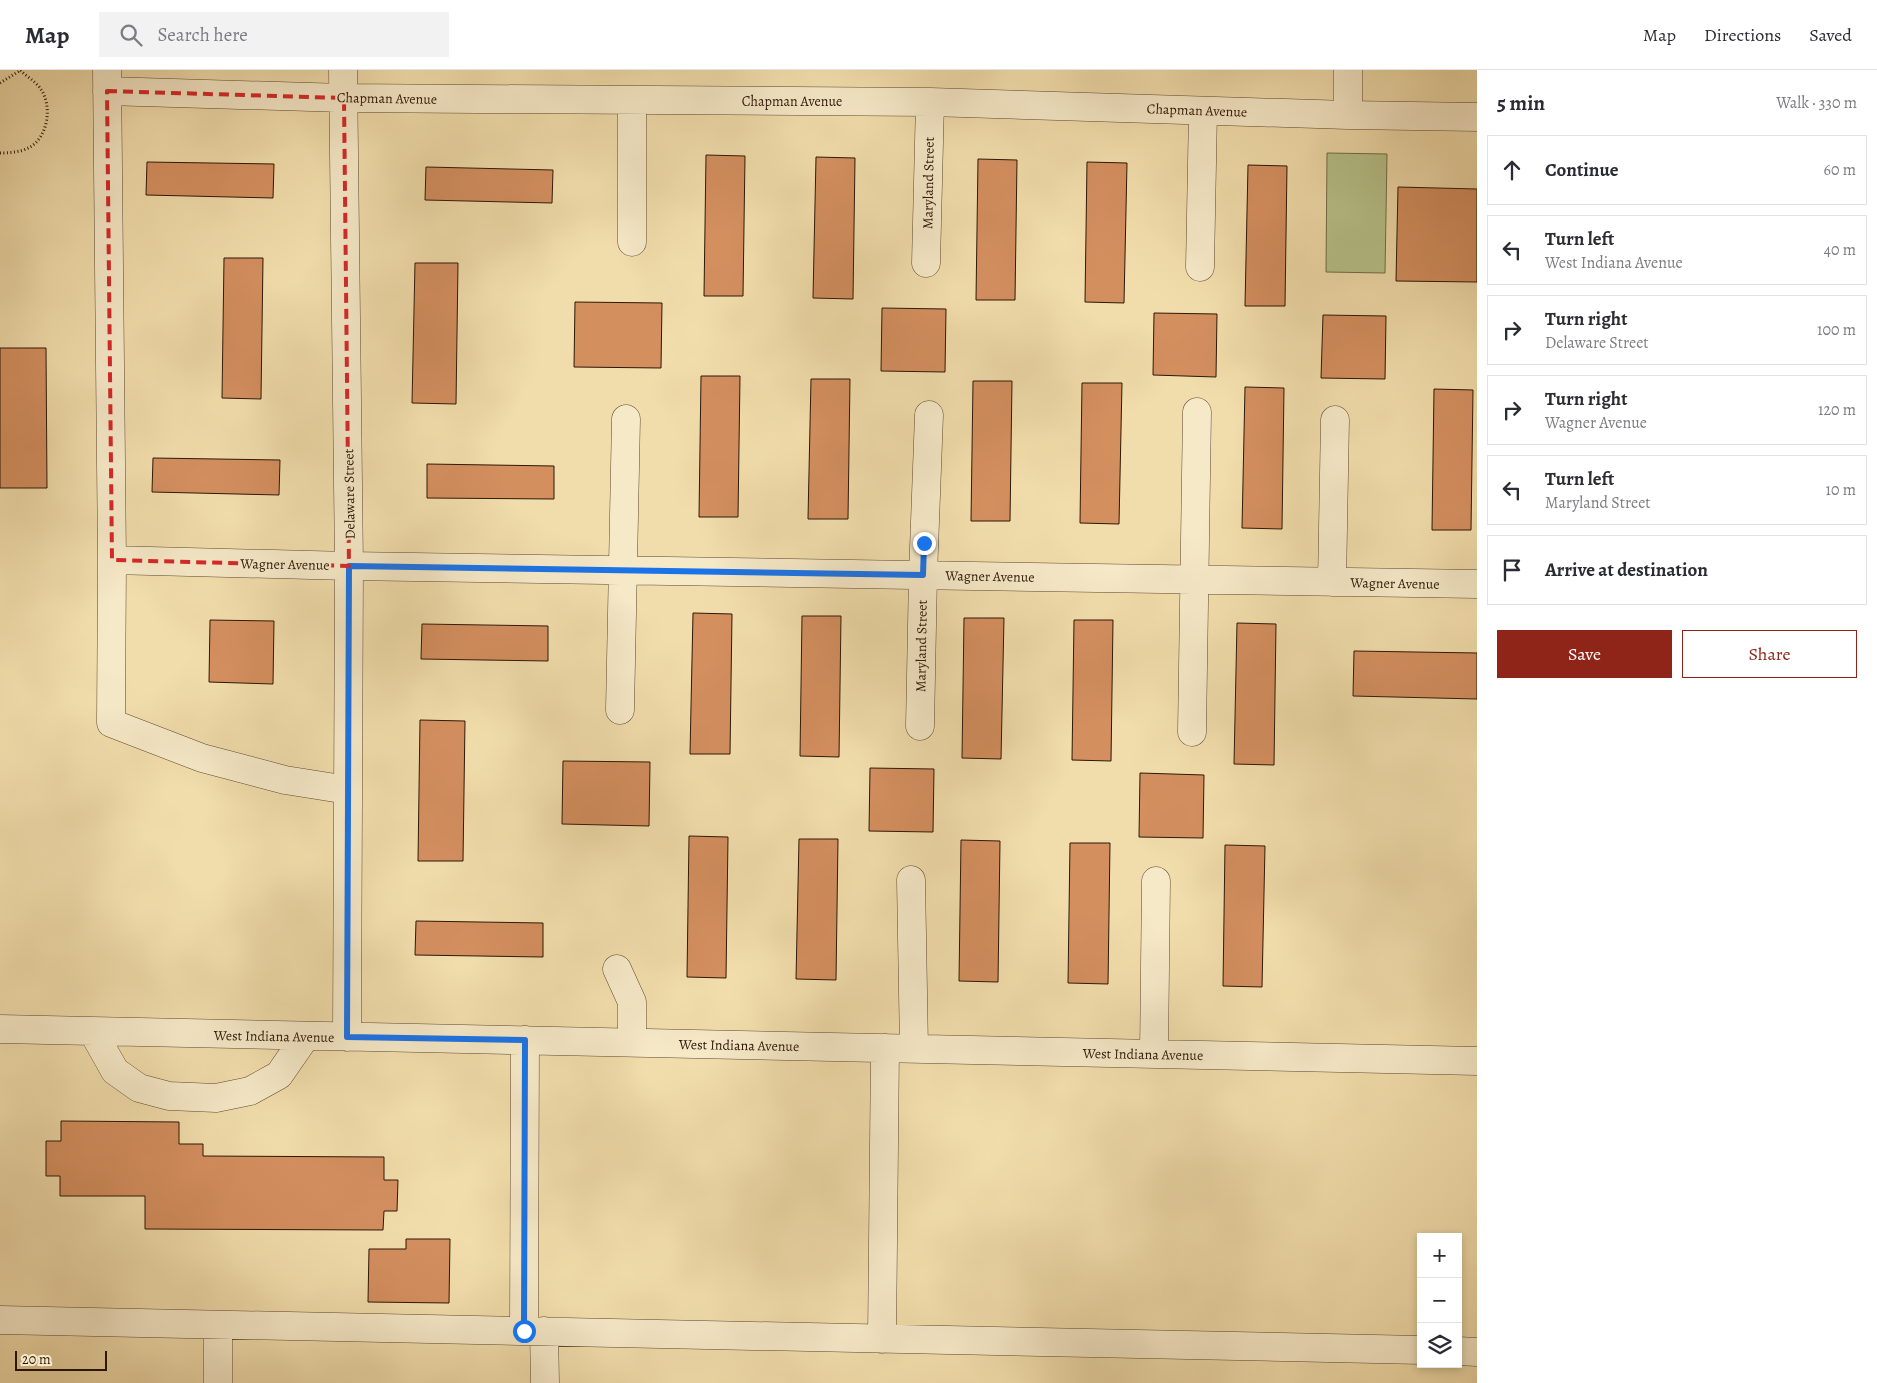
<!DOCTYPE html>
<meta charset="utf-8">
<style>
:root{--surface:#fff;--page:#f2f2f3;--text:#2b2b33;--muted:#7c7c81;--line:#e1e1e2;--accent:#8f2418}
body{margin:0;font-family:Alegreya,serif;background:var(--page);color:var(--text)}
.controls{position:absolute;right:15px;bottom:15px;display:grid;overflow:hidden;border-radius:0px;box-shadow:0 2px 8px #0003}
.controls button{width:45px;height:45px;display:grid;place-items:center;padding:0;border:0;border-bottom:1px solid var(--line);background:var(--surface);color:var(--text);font:25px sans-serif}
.scale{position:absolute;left:15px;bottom:12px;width:92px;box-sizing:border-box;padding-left:5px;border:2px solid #2d1707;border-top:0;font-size:14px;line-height:18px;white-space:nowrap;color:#2d1707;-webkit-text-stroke:4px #f6e9c8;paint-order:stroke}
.stop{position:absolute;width:15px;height:15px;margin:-11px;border:4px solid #1a73e8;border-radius:50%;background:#fff}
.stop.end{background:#1a73e8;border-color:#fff;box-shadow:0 1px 5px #0008}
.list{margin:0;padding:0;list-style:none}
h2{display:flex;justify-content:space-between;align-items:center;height:65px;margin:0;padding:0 20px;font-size:21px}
h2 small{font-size:16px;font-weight:400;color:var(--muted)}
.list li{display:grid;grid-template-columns:32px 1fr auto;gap:15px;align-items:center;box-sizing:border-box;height:70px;margin:0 10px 10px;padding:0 10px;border:1px solid var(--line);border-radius:0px}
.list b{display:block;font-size:19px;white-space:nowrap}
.list p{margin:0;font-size:16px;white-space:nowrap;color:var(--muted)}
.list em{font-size:16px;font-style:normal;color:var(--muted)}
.actions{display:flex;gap:10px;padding:15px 20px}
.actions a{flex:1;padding:11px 0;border:1px solid var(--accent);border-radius:0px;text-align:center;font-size:18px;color:var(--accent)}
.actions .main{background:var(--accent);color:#fff}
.icon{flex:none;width:28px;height:28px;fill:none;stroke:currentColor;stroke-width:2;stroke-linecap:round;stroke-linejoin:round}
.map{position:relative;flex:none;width:1477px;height:1313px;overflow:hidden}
header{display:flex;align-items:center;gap:30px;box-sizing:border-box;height:70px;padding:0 25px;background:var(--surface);border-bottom:1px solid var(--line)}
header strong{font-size:24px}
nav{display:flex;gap:28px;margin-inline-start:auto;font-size:18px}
.search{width:350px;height:45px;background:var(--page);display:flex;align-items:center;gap:12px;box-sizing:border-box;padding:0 18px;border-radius:0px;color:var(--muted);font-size:19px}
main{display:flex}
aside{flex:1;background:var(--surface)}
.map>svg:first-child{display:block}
.green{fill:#b7c28b;stroke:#726c49}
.building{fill:#d48f5f;stroke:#2d1707}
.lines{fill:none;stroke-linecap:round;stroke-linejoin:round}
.minor-casing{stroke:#5e4830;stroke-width:29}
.path{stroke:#2d1707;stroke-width:3;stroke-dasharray:1 2.5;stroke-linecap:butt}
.minor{stroke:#f6e9c8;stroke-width:28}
.route{stroke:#1a73e8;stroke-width:6}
.marked{fill:none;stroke:#d62828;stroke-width:4;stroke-dasharray:10 6;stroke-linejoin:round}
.labels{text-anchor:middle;stroke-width:4.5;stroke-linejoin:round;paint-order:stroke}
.street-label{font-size:14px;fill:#2d1707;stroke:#f6e9c8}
</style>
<header>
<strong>Map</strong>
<div class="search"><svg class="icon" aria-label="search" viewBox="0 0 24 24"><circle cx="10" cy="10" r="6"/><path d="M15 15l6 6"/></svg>Search here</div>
<nav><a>Map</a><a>Directions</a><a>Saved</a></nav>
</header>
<main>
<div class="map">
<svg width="1477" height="1313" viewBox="0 0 1477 1313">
<rect width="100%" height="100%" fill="#f1ddab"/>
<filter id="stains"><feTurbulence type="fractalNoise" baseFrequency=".004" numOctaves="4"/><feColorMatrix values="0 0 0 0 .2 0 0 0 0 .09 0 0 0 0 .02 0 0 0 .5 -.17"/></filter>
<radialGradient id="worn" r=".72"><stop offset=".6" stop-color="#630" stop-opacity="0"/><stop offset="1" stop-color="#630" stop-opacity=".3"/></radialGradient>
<path class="green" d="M1327 83 1387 84 1385 203 1326 202Z"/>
<path class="building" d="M706 85 745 86 743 226H704Z
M816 87 855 88 853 229 813 228Z
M978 89 1017 90 1015 230H976Z
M147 92 274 94 273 128 146 125Z
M1087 92 1127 93 1124 233 1085 232Z
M1248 95 1287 96 1285 236H1245Z
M426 97 553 100 552 133 425 130Z
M1398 117 1477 119V212L1396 211Z
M224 188H263L261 329 222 328Z
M415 193H458L456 334 412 333Z
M575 232 662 233 661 298 574 297Z
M882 238 946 239 945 302 881 301Z
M1154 243 1217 244 1216 307 1153 305Z
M1323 245 1386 246 1385 309 1321 308Z
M0 278H46L47 418H0Z
M701 306H740L738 447H699Z
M811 309H850L848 449H808Z
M973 311H1012L1010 451H971Z
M1082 313H1122L1119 454 1080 453Z
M1245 317 1284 318 1282 459 1242 458Z
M1434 319 1473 320 1471 460H1432Z
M153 388 280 390 279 425 152 422Z
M427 394 554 396V429L427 428Z
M693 543 732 544 730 684H690Z
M802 546H841L839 687 800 686Z
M964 548H1004L1001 689 962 688Z
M210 550 274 551 273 614 209 612Z
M1074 550H1113L1111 691 1072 690Z
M1237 553 1276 554 1274 695 1234 694Z
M422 554 548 556V591L421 589Z
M1354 581 1477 583V629L1353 626Z
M420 650 465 651 463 791H418Z
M563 691 650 692 649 756 562 754Z
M870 698 934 699 933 762 869 761Z
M1140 703 1204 705 1203 768 1139 767Z
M689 766 728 767 726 908 687 907Z
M799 769H838L836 910 796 909Z
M961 770 1000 771 998 912 959 911Z
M1070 773H1110L1108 914 1068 913Z
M1225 775 1265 776 1262 917 1223 916Z
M416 851 543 853V887L415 885Z
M61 1051 179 1052V1074H203V1086L384 1087V1110H398L397 1141H384L383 1160 145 1159V1126H60V1106H46V1071H61Z
M406 1169H450L449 1233 368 1232 369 1179H406Z"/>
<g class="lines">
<defs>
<path id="minor" d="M107 0 112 490 111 653 202 688 285 710 348 720
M343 0 349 496 347 967
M107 21 344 28 930 32 1348 45 1477 47
M632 30V172
M1348 45V0
M926 193 930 32
M1200 197 1203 41
M112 490 349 496 1477 514
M1332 512 1335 350
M620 640 626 349
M920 656 923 505 929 345
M1192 662 1197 342
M911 810 914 978
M617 899 632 932V972
M0 959 1477 991
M93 962 115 1001 139 1018 169 1026 216 1028 250 1021 279 1005 306 966
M1154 984 1156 811
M0 1250 1421 1280
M524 1261 525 970
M544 1261 545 1313
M882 1269 885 978
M1458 1281 1477 1282
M218 1313V1255"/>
</defs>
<use href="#minor" class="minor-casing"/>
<path class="path" d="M0 13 21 0
M0 83C9 83 22 82 30 77 48 67 53 35 40 18 35 11 26 6 20 0"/>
<use href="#minor" class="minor"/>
</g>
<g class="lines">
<path class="route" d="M524 1261 525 970 347 967 349 496 923 505 924 473"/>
</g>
<path class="marked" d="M107 21 344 28 349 496 112 490Z"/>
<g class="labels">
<g class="street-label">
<text transform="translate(387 28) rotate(1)" y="5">Chapman Avenue</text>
<text x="792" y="36">Chapman Avenue</text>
<text transform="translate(1197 40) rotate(2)" y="5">Chapman Avenue</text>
<text transform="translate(928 113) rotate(-89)" y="5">Maryland Street</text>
<text transform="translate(349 424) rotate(-91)" y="5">Delaware Street</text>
<text transform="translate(285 494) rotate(1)" y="5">Wagner Avenue</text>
<text transform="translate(990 506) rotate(1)" y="5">Wagner Avenue</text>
<text transform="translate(1395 513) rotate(1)" y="5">Wagner Avenue</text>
<text transform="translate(921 576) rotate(-89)" y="5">Maryland Street</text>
<text transform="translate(274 966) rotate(1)" y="5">West Indiana Avenue</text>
<text transform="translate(739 975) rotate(1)" y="5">West Indiana Avenue</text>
<text transform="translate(1143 984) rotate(1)" y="5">West Indiana Avenue</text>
</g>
</g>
<rect width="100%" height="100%" filter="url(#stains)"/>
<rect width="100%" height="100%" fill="url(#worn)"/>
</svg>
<div class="controls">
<button>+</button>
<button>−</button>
<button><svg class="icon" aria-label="layers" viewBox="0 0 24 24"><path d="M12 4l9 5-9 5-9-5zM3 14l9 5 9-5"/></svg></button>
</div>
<div class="scale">20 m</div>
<div class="stop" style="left:524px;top:1261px"></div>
<div class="stop end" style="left:924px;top:473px"></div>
</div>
<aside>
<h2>5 min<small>Walk · 330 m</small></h2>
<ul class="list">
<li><svg class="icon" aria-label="ahead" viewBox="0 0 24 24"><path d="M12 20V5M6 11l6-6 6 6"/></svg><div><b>Continue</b></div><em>60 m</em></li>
<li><svg class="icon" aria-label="left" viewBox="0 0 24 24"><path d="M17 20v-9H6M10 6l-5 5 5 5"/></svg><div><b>Turn left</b><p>West Indiana Avenue</p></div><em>40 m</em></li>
<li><svg class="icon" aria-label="right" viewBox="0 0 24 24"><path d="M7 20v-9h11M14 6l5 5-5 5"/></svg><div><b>Turn right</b><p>Delaware Street</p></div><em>100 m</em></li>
<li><svg class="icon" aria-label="right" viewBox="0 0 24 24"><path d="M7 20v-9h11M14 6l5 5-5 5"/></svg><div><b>Turn right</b><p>Wagner Avenue</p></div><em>120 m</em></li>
<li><svg class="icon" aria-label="left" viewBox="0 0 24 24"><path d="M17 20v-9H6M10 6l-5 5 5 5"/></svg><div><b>Turn left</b><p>Maryland Street</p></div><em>10 m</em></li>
<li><svg class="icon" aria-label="arrive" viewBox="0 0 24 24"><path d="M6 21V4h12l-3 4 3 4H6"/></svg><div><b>Arrive at destination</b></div></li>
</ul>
<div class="actions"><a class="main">Save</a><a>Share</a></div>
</aside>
</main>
